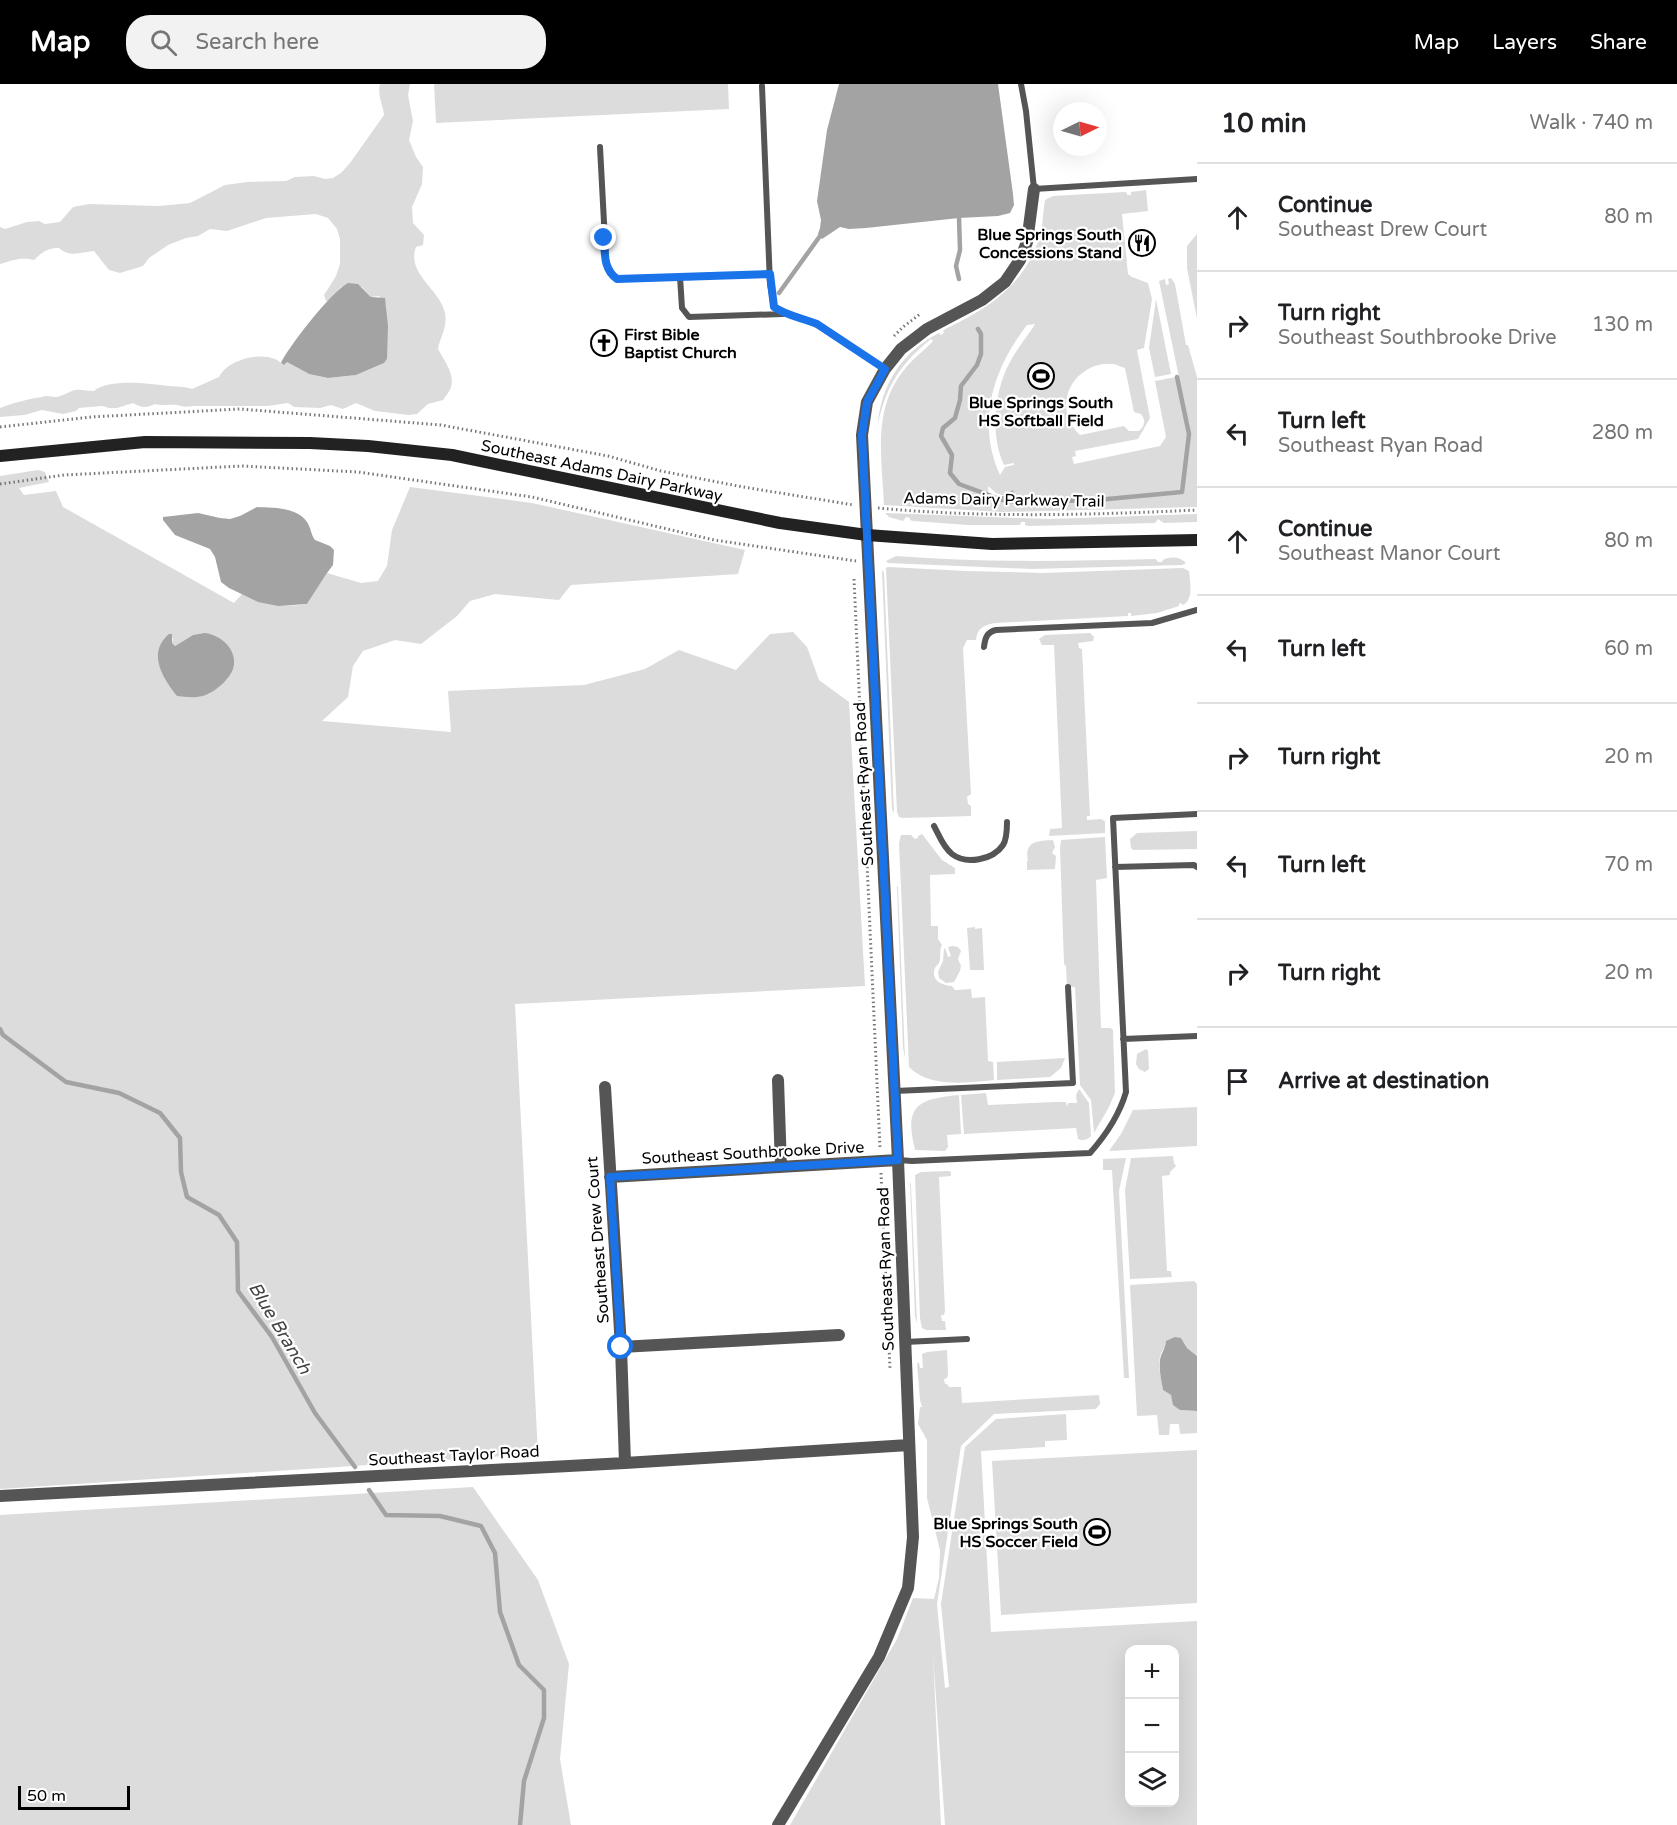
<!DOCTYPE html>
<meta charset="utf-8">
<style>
:root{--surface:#fff;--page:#f2f2f2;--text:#202124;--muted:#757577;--line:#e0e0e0;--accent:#000}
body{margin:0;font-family:"Varela Round",sans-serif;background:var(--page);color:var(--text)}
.controls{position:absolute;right:18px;bottom:18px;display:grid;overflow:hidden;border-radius:12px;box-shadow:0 6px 24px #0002}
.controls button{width:54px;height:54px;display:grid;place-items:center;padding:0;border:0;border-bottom:2px solid var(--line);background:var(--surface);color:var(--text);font:30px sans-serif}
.compass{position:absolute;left:1053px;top:18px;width:54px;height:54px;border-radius:50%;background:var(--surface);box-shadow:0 6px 24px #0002;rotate:85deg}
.scale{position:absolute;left:18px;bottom:15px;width:112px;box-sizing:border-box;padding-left:6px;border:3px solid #000;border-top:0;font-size:16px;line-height:21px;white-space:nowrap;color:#000;-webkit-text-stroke:4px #fff;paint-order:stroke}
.stop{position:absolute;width:18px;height:18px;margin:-14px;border:4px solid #1a73e8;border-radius:50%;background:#fff}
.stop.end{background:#1a73e8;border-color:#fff;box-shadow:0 2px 6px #0008}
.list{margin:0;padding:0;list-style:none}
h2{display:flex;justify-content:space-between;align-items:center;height:78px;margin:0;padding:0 24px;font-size:26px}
h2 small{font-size:20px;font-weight:400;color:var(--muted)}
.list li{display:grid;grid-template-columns:39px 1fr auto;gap:18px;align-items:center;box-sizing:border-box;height:108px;padding:0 24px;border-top:2px solid var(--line)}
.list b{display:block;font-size:22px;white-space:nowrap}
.list p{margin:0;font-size:20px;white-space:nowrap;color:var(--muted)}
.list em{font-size:20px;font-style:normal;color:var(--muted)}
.icon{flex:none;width:33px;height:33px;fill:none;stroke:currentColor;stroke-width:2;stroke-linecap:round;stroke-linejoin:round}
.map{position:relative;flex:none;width:1197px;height:1741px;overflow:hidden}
header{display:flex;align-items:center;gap:36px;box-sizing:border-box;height:84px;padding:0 30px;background:var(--accent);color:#fff}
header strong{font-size:28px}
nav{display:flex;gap:33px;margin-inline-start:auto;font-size:21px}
.search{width:420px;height:54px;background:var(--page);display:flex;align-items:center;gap:15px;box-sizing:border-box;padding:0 21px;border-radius:24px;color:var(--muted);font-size:22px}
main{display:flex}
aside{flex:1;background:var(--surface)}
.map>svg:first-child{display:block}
.green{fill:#dcdcdc;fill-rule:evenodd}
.water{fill:#a3a3a3}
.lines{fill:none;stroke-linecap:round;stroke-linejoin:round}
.stream{stroke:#a3a3a3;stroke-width:4.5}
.path{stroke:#777;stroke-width:3;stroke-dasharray:1.5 3;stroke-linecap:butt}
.service{stroke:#555;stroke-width:6}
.minor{stroke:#555;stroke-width:12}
.secondary{stroke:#222;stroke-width:12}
.route{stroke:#1a73e8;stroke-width:8}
.labels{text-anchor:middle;stroke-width:4.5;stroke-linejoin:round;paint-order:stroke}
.poi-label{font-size:16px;font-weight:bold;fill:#000;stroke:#fff;text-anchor:end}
.street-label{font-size:16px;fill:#000;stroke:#fff}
.water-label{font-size:18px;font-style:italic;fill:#444;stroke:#fff}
</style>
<header>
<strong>Map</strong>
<div class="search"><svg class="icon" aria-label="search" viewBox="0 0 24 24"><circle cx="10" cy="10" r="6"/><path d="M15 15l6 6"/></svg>Search here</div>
<nav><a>Map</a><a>Layers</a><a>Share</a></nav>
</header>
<main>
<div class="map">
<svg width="1197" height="1741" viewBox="0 0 1197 1741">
<rect width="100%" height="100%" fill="#fff"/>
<path class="green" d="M380 0H410L408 11 413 37 409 56 416 73 423 83 422 100 412 123 413 139 424 151 423 161 416 163C406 190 440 205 445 229 448 242 440 253 438 265 444 276 455 290 451 303 450 307 446 312 443 316L428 320 417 330 409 331 375 327 356 319 343 325 331 321 320 324 294 323 288 319 267 322H194C186 323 184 323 177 321 169 320 163 322 155 320 146 324 142 324 133 319L117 324H109L102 322 79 324 76 327 63 330 42 326 24 331 0 333V324C12 319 29 315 42 313 46 311 51 313 56 313 63 312 68 308 75 306 80 305 88 307 94 307 110 294 149 300 169 302 177 303 184 302 192 305L219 293C227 276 258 268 275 275 278 276 281 279 283 281L287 278 309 290 328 294 356 291 384 279 387 275 386 221 379 212 371 213 362 203H341L330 217H326L324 211 336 192 340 180V155L337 145 328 134 316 130 266 134 227 147 210 145 198 152 186 154 168 161 149 174 143 182 120 189 109 186 94 167C81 168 70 174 59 164 48 164 42 168 34 176 20 173 14 176 0 180V143L5 145 27 138 39 137 45 140 60 138 73 123 89 120 159 122 190 119 225 101 247 98 286 97 295 93 314 92 325 95 333 94 341 89 350 79 384 31C383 20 377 11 380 0Z
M434 0H728L729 25 436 39Z
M1146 106 1148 127 1122 130 1128 190 1132 193 1148 199 1152 215 1144 264 1137 266 1150 334 1138 355 1075 367 1076 372 1072 373 1074 380 1160 362 1166 353 1155 297 1176 293 1188 350 1180 407 1103 414 1023 416 1010 415 1013 410 1012 408H1010L1005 412 996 409 988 402 989 415 1015 420H1053L1183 410 1190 346 1159 197 1165 195 1166 201 1169 200 1168 195 1171 194 1175 200 1186 261H1188L1197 293V423L1002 428 884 421C882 375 872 325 904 286 912 275 924 267 933 257L931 255C901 279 886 302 878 340 881 300 903 267 939 249L941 251 944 249 943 247 947 244C991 223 1027 199 1041 148 1043 138 1043 127 1045 116L1053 112 1125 108 1127 109V111H1131V108ZM1035 240C1028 252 1017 264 1010 278 994 307 990 351 1004 381L1014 379V381L1005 383 1000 391C976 338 993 285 1027 241ZM1103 280H1114L1125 284 1134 328 1141 330C1146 336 1145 342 1139 347H1129L1124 342 1080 351C1053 326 1068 286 1103 280Z
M1197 150V235L1187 184V162Z
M1156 215 1171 290 1155 293 1149 264Z
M38 386 45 388 49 398 19 404 24 411 56 407 63 423 234 519 242 510C264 520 283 524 307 520L327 489 361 499 378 497 387 482 392 446 410 403 532 419 745 466 738 490 571 501 559 516 495 510 470 517 457 532 421 560 395 556 363 567 353 582 348 613 322 637 451 648 448 607 584 601 645 585 679 566 736 586 770 550 793 548 807 563 819 596 849 618 865 902 515 920 538 1370 0 1405V392ZM204 549 227 595 209 610 164 554H173L172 559 175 562 193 551Z
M885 429 1048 435 1197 430V438L1164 439 1158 435 1155 439 1028 442 1025 441V438H1021L1020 441H968L913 437 910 436V434L906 433 903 437 889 433Z
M896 472C983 479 1069 477 1156 475L1158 478H1162L1163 476C1171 472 1180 473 1186 479L1182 481 1032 485 888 479 886 477Z
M888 483 966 487 1043 489 1183 484 1189 487C1190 498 1194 515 1183 521L1181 519 1179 520V522L1157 529 1131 532V529H1128V532L996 539C985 540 977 544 976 556H967L963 564 971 710 967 713 968 720 971 722V732L903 734 899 733 897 728 886 484Z
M882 486 884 489 894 729 892 725Z
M1090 549 1094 553 1093 557 1078 559 1079 564 1082 565 1090 732H1087V736L1101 735 1105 737V749L1049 752 1050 745 1062 744 1054 561H1042L1039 555 1045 551Z
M1197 747V765L1133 766 1131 764 1130 755 1137 749Z
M922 750 942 776 955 784V790L930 791 931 842H938V855L942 861C939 867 941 869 940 875 939 881 938 879 935 884 930 896 942 902 952 902L955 906 971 905 972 914 985 913 988 977 993 978 994 996C965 999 930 1004 909 983L899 759 901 751H911L915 755 918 754V752Z
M1105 753 1107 794 1096 796 1101 944H1110L1113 946 1115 1009 1109 1023 1094 1049 1091 1016 1080 1001 1075 903H1067L1066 882 1064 880 1060 764 1061 756Z
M1053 756 1055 763 1052 769 1056 772 1055 785 1027 786V777H1028C1024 757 1037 757 1053 756Z
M897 802H898L905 974 903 964Z
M975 843V845L982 844 984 886H970L967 844Z
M953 862 958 863 961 867 958 875 961 882 960 887 954 898 946 899 939 894 938 888 943 877 944 865 945 864 948 873 951 872 948 863Z
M1146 965 1148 967 1149 985 1145 988 1139 985 1136 980 1137 970Z
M1065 974 1061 984 1050 993 997 996V978Z
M1079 1005 1089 1019 1091 1052C1088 1056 1082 1057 1078 1055L1076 1044 964 1050 961 1011 986 1009 988 1021 1055 1018H1066L1067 1023 1068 1019H1077L1076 1011Z
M959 1011 961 1050 947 1051 948 1063 945 1067 915 1066C904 1022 917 1015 959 1011Z
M1197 1023V1062L1109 1067 1121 1050 1133 1026Z
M1173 1072 1174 1079 1176 1082 1170 1088V1091L1162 1092 1167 1187H1171L1172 1193 1130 1195 1125 1106 1131 1074Z
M1126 1074 1119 1107 1129 1294H1124L1112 1086H1103V1075Z
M949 1087 951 1088V1092L939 1093 945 1227 944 1231H941L942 1237H945L946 1246H926L922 1244 920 1234 915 1091 921 1088Z
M910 1097 911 1101 917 1239 915 1233Z
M1194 1197 1197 1200V1272L1187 1264 1181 1254C1176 1257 1171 1259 1167 1262 1154 1271 1161 1293 1163 1306L1171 1311 1172 1314 1180 1326 1197 1327V1349L1180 1350 1179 1340H1170L1169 1351H1159L1157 1331 1137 1332 1130 1201Z
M947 1266 948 1290 947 1294 944 1295 945 1300H947L949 1303H961L962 1319 1099 1311 1100 1320 1096 1325 994 1330 961 1362 937 1520 945 1604 949 1603 941 1520 965 1363 996 1335 1066 1330 1067 1356 1045 1357V1363L981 1367 991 1548 1197 1537V1741H945L933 1571 941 1741H790L897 1555 913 1514 934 1515 939 1494 940 1466 927 1414V1356L918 1340 920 1323H922L920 1316 917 1280 919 1278 920 1284H923L922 1270 927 1268ZM1130 1566H1174V1718H1130Z
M1197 1366V1519L1001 1531 992 1377Z
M473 1403 538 1496 569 1580 560 1675 571 1741H0V1431Z"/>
<path class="water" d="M839 0H998L1013 110 1014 121 1010 129 998 132 959 134 866 144 849 145 840 143 822 155 818 150 820 144 821 136 817 117 827 46Z
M348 199 358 200 371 213 385 214 388 242 387 275 384 279 356 291 328 294 309 290 287 278 284 281 281 279C290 261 331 208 348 199Z
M257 423C274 424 297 423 307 438 311 444 311 451 315 456L330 462 334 466 333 481 327 489 307 520 278 522 258 518 229 504 221 498 215 473 210 465 175 451 163 436V433L198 429 220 434 230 435 240 432Z
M204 549C220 550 239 566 233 585 230 594 218 605 210 609 200 615 187 613 177 612 162 593 147 569 169 550H172V559L175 562 193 551Z
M1175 1253 1181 1254 1187 1264 1197 1272V1327L1180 1326 1173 1321 1171 1311 1163 1306C1161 1296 1159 1286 1160 1276 1161 1269 1166 1264 1166 1257Z"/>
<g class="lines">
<path class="stream" d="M959 134 960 166 956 182 959 195
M779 209 820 152
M978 245 981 250V270L977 281 961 302 960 316 955 334 943 344 941 352 952 371 950 389 959 400 1005 417 1017 418 1097 416 1182 408 1189 350 1177 293
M1001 415 1005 414 1012 409
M0 945 3 951 66 998 119 1009 160 1029 180 1054 181 1088 187 1113 219 1131 237 1158 238 1207 272 1253 315 1329 355 1383
M369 1406 386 1431 440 1432 481 1442 495 1469 500 1528 519 1581 544 1606V1634L524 1697 520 1741"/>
<path class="path" d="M894 252 903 243 920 230
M0 343 91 333 240 325 441 341 608 372 661 387 743 403 854 421
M0 400 64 391 242 382 358 388 532 413 714 456 856 477
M878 424C984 434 1091 431 1197 426
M854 495 880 1064
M881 1089 890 1285"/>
<path class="service" d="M1021 0 1026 27 1034 105 1197 95
M762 2 770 200 774 223C787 232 803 234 817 240L885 285
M600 63 606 176C608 188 612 195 624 195L770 190
M680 193 682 224 689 233 783 230
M984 563C985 554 987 548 996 546L1152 539 1197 526
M934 742C939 751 943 763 952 770 966 781 993 776 1003 761 1007 755 1007 745 1007 738
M1115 783 1194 781 1197 783
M1123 955 1197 952
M895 1007 1073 999 1068 903
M898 1076 912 1077 1090 1069C1106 1051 1119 1032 1126 1008L1113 734 1197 730
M905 1258 967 1255"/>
<path class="minor" d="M778 996 781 1083
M605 1003 621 1263 625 1379
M610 1093 898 1076
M621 1263 839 1251
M0 1412 625 1379 909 1361
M778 1741 879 1573 908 1504 913 1453 898 1076 862 351 867 318 885 285 901 265 927 245 982 216 1005 198 1020 176 1027 158 1034 105"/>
<path class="secondary" d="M0 372 145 358 310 359 368 362 452 371 780 439 867 451 992 460 1197 456"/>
</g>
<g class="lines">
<path class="route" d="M604 154C605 169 603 185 617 195L770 190 774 223C787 232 803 234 817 240L885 285 867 318 862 351 898 1076 610 1093 621 1263"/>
</g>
<defs>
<symbol id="restaurant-ring" viewBox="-11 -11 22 22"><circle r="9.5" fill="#fff" stroke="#000" stroke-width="1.5"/><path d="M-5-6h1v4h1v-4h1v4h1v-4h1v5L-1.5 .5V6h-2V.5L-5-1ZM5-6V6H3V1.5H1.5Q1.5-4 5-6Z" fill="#000"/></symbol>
<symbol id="church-ring" viewBox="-11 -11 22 22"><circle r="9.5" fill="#fff" stroke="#000" stroke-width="1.5"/><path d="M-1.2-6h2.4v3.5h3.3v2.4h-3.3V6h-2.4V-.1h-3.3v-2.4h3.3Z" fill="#000"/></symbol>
<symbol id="stadium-ring" viewBox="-11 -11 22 22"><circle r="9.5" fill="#fff" stroke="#000" stroke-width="1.5"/><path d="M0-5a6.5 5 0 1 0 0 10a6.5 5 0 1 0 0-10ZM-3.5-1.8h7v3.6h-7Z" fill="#000"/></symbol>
</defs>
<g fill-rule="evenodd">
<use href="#restaurant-ring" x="1127" y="144" width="30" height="30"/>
<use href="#church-ring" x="589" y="244" width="30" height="30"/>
<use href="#stadium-ring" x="1026" y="277" width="30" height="30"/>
<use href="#stadium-ring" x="1082" y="1433" width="30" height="30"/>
</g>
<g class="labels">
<g class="poi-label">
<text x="1122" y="156">Blue Springs South<tspan x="1122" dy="18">Concessions Stand</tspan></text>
<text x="624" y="256" text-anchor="start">First Bible<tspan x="624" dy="18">Baptist Church</tspan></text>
<text x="1041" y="324" text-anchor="middle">Blue Springs South<tspan x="1041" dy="18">HS Softball Field</tspan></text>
<text x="1078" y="1445">Blue Springs South<tspan x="1078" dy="18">HS Soccer Field</tspan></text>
</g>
<g class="street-label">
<text transform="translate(602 386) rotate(12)" y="6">Southeast Adams Dairy Parkway</text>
<text transform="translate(1004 415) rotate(1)" y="6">Adams Dairy Parkway Trail</text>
<text transform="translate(863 700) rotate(-93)" y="6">Southeast Ryan Road</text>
<text transform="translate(753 1068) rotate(-3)" y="6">Southeast Southbrooke Drive</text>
<text transform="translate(597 1156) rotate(-94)" y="6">Southeast Drew Court</text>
<text transform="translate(885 1185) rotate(-92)" y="6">Southeast Ryan Road</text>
<text transform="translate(454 1371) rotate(-3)" y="6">Southeast Taylor Road</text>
</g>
<g class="water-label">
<text transform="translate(280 1244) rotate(59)" y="6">Blue Branch</text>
</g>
</g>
</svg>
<div class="controls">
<button>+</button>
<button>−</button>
<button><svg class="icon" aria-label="layers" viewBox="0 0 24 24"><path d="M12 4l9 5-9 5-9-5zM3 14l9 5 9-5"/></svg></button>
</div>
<svg class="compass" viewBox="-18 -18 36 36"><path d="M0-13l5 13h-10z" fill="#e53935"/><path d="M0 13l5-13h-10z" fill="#757577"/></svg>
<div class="scale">50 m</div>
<div class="stop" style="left:621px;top:1263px"></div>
<div class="stop end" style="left:604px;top:154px"></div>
</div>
<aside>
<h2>10 min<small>Walk · 740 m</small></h2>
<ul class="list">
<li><svg class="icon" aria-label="ahead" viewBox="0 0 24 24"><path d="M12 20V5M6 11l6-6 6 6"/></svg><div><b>Continue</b><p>Southeast Drew Court</p></div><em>80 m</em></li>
<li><svg class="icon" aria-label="right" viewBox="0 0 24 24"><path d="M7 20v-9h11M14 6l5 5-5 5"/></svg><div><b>Turn right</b><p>Southeast Southbrooke Drive</p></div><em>130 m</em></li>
<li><svg class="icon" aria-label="left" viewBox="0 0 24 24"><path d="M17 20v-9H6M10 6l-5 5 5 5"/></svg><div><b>Turn left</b><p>Southeast Ryan Road</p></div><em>280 m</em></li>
<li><svg class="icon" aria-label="ahead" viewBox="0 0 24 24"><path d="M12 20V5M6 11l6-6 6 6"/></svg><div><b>Continue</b><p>Southeast Manor Court</p></div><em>80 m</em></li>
<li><svg class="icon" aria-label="left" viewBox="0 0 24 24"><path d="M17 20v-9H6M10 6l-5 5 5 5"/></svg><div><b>Turn left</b></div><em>60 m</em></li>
<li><svg class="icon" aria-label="right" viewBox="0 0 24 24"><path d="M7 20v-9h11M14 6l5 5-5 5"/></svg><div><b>Turn right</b></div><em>20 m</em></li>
<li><svg class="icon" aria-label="left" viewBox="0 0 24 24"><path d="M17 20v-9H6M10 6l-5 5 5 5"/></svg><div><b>Turn left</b></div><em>70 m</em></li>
<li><svg class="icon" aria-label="right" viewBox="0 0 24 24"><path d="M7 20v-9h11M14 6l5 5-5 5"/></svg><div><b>Turn right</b></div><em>20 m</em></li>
<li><svg class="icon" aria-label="arrive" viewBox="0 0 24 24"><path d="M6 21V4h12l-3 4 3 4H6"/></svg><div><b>Arrive at destination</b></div></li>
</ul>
</aside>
</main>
